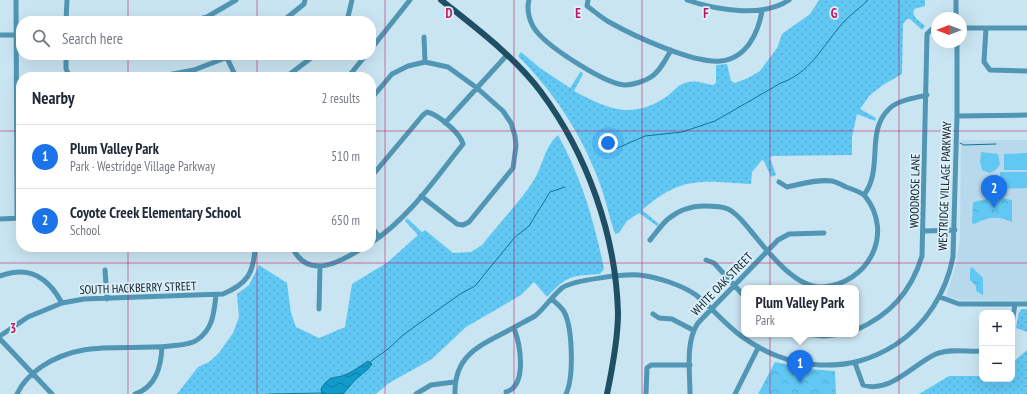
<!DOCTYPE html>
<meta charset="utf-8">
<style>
:root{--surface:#fff;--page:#f6f6f7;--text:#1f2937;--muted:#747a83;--line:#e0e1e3;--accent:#1a73e8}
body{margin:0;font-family:"PT Sans Narrow",sans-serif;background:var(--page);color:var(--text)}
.controls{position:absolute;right:12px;bottom:12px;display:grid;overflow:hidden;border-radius:8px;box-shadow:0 4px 16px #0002}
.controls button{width:36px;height:36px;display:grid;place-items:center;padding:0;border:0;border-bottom:1px solid var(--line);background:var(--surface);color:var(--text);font:20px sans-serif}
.compass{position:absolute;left:931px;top:12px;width:36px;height:36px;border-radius:50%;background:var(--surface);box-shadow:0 4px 16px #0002;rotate:270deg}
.you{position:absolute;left:608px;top:143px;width:14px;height:14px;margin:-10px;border:3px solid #fff;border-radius:50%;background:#1a73e8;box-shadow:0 0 0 6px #1a73e833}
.badge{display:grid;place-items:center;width:26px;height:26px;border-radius:50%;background:var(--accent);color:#fff;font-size:13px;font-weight:700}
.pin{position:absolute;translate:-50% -33px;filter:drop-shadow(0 1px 2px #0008)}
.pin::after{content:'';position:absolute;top:21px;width:14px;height:12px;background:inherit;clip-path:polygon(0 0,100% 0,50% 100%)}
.popup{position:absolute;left:741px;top:285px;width:118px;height:52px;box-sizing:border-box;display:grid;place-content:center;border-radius:8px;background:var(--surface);filter:drop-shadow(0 1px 3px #0005);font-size:13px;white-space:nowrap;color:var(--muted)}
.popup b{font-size:15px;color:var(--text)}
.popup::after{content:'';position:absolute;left:50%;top:100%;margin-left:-8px;border:8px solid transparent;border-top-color:var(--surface)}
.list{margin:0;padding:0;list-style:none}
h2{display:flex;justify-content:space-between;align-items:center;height:52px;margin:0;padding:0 16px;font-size:17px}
h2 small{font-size:13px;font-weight:400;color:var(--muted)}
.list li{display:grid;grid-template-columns:26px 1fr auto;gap:12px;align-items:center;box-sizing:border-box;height:64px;padding:0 16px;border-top:1px solid var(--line)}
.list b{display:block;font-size:15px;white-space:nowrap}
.list p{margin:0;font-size:13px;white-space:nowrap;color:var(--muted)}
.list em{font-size:13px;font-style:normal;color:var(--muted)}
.icon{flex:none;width:22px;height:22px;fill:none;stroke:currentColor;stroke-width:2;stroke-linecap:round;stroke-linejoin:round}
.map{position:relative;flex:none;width:1027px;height:394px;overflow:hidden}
.search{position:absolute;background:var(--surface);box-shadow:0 4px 16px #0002;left:16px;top:16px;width:360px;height:44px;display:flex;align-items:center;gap:10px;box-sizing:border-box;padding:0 14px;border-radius:16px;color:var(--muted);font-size:15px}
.panel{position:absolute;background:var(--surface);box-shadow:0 4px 16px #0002;left:16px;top:72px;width:360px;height:180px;border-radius:16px}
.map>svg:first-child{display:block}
.built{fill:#b7d9eb}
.grass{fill:url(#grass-dots)}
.forest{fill:url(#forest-crowns)}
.pitch{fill:#61c8f4}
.water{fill:url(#water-waves);stroke:#0f7496}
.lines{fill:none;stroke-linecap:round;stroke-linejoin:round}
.stream{stroke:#0f7496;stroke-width:1}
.minor{stroke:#5196b4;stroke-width:5}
.major{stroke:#1e4f64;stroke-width:6}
.grid{fill:none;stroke:#c2185b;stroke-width:1;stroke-opacity:0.55}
.labels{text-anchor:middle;stroke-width:3.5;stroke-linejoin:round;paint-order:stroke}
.street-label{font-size:12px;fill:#0e181c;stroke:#dbf1fc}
.grid-label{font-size:13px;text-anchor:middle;font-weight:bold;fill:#c2185b;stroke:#dbf1fc;stroke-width:3.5;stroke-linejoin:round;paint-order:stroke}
</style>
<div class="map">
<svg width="1027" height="394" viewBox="0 0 1027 394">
<defs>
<pattern id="grass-dots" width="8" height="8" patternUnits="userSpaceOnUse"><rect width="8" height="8" fill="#61c8f4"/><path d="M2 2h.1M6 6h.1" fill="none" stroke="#53abd1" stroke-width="1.8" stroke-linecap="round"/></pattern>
<pattern id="forest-crowns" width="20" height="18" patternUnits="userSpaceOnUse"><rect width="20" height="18" fill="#61c8f4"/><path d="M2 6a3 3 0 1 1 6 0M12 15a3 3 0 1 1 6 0" fill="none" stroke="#53abd1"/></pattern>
<pattern id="water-waves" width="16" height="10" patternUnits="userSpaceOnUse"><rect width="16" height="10" fill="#109bca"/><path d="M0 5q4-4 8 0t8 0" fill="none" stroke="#0e7da3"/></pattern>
</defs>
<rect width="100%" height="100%" fill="#cae5f2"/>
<path class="built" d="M961 140H1027V301L961 300 948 297 947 294 956 265 960 238Z"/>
<path class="grass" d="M819 0H925V6L914 9C911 17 920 21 925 26L922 30 910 19H907L903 24 902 74 883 85 870 95 860 109 876 118 875 121 857 114 852 137V155L772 156 770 158 776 175 771 177 764 161 762 160 752 172 751 184C702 181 682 175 642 210L659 224 657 226 639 213 627 221 619 233 615 234C610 219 606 202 601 187 584 138 555 93 518 56L521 52 540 68 570 88 581 71 583 74 574 91C608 109 631 120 666 97 675 91 678 83 689 82 696 80 706 84 713 85L716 83V65L727 64 731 81 735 83 748 78 760 71 777 48 782 34 810 14Z
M558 135C582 179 594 220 604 269L600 274C572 276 567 275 547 297L534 282 521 295 466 327 432 359 389 383 376 394H177L198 367 209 362 219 353 233 333 239 317 237 294 249 285 259 265 287 283 291 313 296 327 319 338 345 327 352 284 388 262 418 235 405 221 407 218 422 232 425 230 453 253 471 252 482 245C499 223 519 203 534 180 543 165 545 146 558 135Z
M1022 309H1027V332L1016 328 1019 312Z
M1027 350V394H919L949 376H982V379H1012V363Z"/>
<path class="forest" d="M996 197 1012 200V222C999 215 985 217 975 224L972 223 973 202Z
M972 267 983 278V295L976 291V286L970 280V269Z
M775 362 809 369 835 371 836 394H758Z"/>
<path class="pitch" d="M981 152 998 154 1000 164 996 170 990 173 982 170 980 162Z
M1027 153V170H1004V154Z
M1000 172H1027V188L1000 189Z"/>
<path class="water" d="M368 361 372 364 368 369 355 380 343 394H322L321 389C331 373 334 380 347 374 354 371 362 365 368 361Z"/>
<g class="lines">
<path class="stream" d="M960 143 964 145 996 144
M606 153 645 136 682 132 715 121 781 83C808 74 823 47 840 26 848 16 859 9 868 0
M370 362 388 349 403 335 460 294 475 286 515 237 529 226 550 192 565 187
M269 394 322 393"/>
<path class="minor" d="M16 0 17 218
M529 0C526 10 530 24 537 32 550 48 605 84 625 85 633 85 645 81 651 77 660 71 666 59 671 50
M588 0 587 6C594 11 602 18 609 22 634 36 694 64 721 61 747 58 758 33 762 11
M687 0C716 10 763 18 789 0
M956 0V18
M66 21 67 0
M193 21 207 17 236 0
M283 21 304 4 305 0
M347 21 352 0
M961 28H1027
M986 28 984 62 990 70 1027 71
M0 35H21
M424 37 425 62
M371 49 410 0
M66 55V69L70 77
M226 56 236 77
M157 77 194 70 233 55
M286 77 315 55
M348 77 366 55
M371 99 392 74 408 66 425 62 448 67 477 88 503 111 511 123 515 136 516 146 513 168 469 222 463 225 457 224 421 196
M957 116 1027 115
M445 123 507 55
M371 177 423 115 427 112C439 115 460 133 463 144 435 179 409 218 371 243
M864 195C884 168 865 132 889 109 898 100 915 98 927 95
M0 219 21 218
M371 226 379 237
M924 231 955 230
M650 240C656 233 662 224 668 219 679 210 691 206 704 206 712 206 721 206 728 209 737 213 744 223 750 230 766 249 794 288 822 287 868 284 895 234 865 196 861 192 852 189 846 187 842 185 837 182 832 181 817 179 802 184 787 187L779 182
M292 247C308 281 341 262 364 247
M706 260 714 263 744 296
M105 270 107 299
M0 276C29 265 48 277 62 303
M940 297 959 304H1027
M552 299C555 302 560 306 563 310 573 325 574 378 566 394
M319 309 320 267
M653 314 659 318 672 319 693 330
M1012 324 1015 304
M856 330C890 315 911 292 922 256L927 34 933 28H937
M805 334 824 336 841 334
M0 336 28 317 62 303 84 299 223 294C247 284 254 273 255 247
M0 339 52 394
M855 363 863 385C890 394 913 364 936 354 950 348 968 352 982 351
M506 392C528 385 520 344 514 328
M17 394C22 383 31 374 41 367 83 339 123 351 170 346 179 345 190 345 197 340 213 329 214 313 216 295
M135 394C156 387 161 367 162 347
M416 394 431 385 454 382
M455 394C454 353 482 345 513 328 520 324 528 320 535 316 545 308 552 296 562 288 572 280 625 274 639 275 657 277 682 285 696 295 712 308 725 324 741 336 766 354 790 363 820 365 849 366 871 360 895 345 926 325 946 293 953 257L957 116V42
M646 394 647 368 651 365H690
M690 394C690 372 685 342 698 323L778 240 789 234 824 233
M735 394 758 348"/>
<path class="major" d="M441 0C476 28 514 56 541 92 587 154 616 235 618 313 618 337 612 370 607 394"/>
</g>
<path class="grid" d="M128 0V21M257 0V21M385 0V394M514 0V394M642 0V394M770 0V394M899 0V394M128 55V77M257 55V77M0 131H21M371 131H1027M128 247V394M257 247V394M0 263H1027"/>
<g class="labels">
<g class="street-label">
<text transform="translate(945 186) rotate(-88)" y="4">WESTRIDGE VILLAGE PARKWAY</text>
<text transform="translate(915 191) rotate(-89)" y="4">WOODROSE LANE</text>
<text transform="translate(722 284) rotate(-46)" y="4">WHITE OAK STREET</text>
<text transform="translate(138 288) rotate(-2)" y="4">SOUTH HACKBERRY STREET</text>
</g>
</g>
<g class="grid-label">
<text x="449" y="18">D</text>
<text x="578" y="18">E</text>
<text x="706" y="18">F</text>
<text x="834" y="18">G</text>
<text x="13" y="333">3</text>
</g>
</svg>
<div class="controls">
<button>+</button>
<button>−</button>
</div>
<svg class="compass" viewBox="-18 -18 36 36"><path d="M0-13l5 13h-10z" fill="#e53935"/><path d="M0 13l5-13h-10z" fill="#747a83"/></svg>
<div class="you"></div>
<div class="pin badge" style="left:800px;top:383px">1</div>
<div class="popup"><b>Plum Valley Park</b>Park</div>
<div class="pin badge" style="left:994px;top:208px">2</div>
<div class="search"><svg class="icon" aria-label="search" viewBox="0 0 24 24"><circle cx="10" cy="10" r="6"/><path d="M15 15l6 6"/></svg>Search here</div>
<section class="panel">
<h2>Nearby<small>2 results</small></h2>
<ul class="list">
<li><span class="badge">1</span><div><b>Plum Valley Park</b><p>Park · Westridge Village Parkway</p></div><em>510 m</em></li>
<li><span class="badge">2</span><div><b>Coyote Creek Elementary School</b><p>School</p></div><em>650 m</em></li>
</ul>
</section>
</div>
